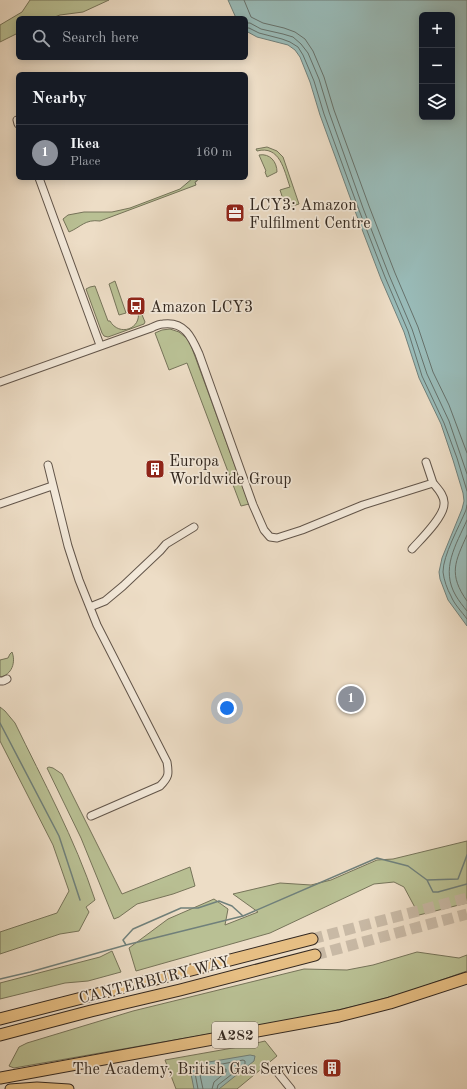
<!DOCTYPE html>
<meta charset="utf-8">
<style>
:root{--surface:#171b24;--page:#242831;--text:#f1f3f6;--muted:#9ea1a6;--line:#363941;--accent:#8c9099}
body{margin:0;font-family:"Old Standard TT",serif;background:var(--page);color:var(--text)}
.controls{position:absolute;right:12px;top:12px;display:grid;overflow:hidden;border-radius:6px;box-shadow:0 2px 10px #0003}
.controls button{width:36px;height:36px;display:grid;place-items:center;padding:0;border:0;border-bottom:1px solid var(--line);background:var(--surface);color:var(--text);font:20px sans-serif}
.you{position:absolute;left:227px;top:708px;width:14px;height:14px;margin:-10px;border:3px solid #fff;border-radius:50%;background:#1a73e8;box-shadow:0 0 0 6px #1a73e833}
.badge{display:grid;place-items:center;width:26px;height:26px;border-radius:50%;background:var(--accent);color:#fff;font-size:13px;font-weight:700}
.pin{position:absolute;translate:-50% -50%;border:2px solid #fff;box-shadow:0 1px 4px #0006}
.list{margin:0;padding:0;list-style:none}
h2{display:flex;justify-content:space-between;align-items:center;height:52px;margin:0;padding:0 16px;font-size:17px}
h2 small{font-size:13px;font-weight:400;color:var(--muted)}
.list li{display:grid;grid-template-columns:26px 1fr auto;gap:12px;align-items:center;box-sizing:border-box;height:56px;padding:0 16px;border-top:1px solid var(--line)}
.list b{display:block;font-size:15px;white-space:nowrap}
.list p{margin:0;font-size:13px;white-space:nowrap;color:var(--muted)}
.list em{font-size:13px;font-style:normal;color:var(--muted)}
.icon{flex:none;width:22px;height:22px;fill:none;stroke:currentColor;stroke-width:2;stroke-linecap:round;stroke-linejoin:round}
.map{position:relative;flex:none;width:467px;height:1089px;overflow:hidden}
.search{position:absolute;background:var(--surface);box-shadow:0 2px 10px #0003;left:16px;top:16px;width:232px;height:44px;display:flex;align-items:center;gap:10px;box-sizing:border-box;padding:0 14px;border-radius:6px;color:var(--muted);font-size:15px}
.panel{position:absolute;background:var(--surface);box-shadow:0 2px 10px #0003;left:16px;top:72px;width:232px;height:108px;border-radius:6px}
.map>svg:first-child{display:block}
.green{fill:#b9c094;stroke:#76745a}
.water{fill:#99bbb8;stroke:#70807b;fill-rule:evenodd}
.lines{fill:none;stroke-linecap:round;stroke-linejoin:round}
.shore{stroke:#66726c;stroke-width:1}
.stream{stroke:#70807b;stroke-width:1.5}
.highway-tunnel{stroke:#c8b9a5;stroke-width:11;stroke-dasharray:11 5.5;stroke-linecap:butt}
.minor-casing{stroke:#62554a;stroke-width:9}
.major-casing{stroke:#332820;stroke-width:11}
.highway-casing{stroke:#332820;stroke-width:13}
.minor{stroke:#f3e9da;stroke-width:7}
.major{stroke:#e6be83;stroke-width:9}
.highway{stroke:#e6be83;stroke-width:11}
.labels{text-anchor:middle;stroke-width:3.5;stroke-linejoin:round;paint-order:stroke}
.shield{fill:#f3e9da;stroke:#6d6258;stroke-width:1}
.shield-label{font-size:15px;font-weight:bold;fill:#332820}
.poi-label{font-size:16px;fill:#332820;stroke:#f3e9da;text-anchor:start}
.street-label{font-size:16px;fill:#332820;stroke:#f3e9da}
</style>
<div class="map">
<svg width="467" height="1089" viewBox="0 0 467 1089">
<rect width="100%" height="100%" fill="#edddc6"/>
<filter id="stains"><feTurbulence type="fractalNoise" baseFrequency=".005" numOctaves="4"/><feColorMatrix values="0 0 0 0 .2 0 0 0 0 .09 0 0 0 0 .02 0 0 0 .5 -.17"/></filter>
<radialGradient id="worn" r=".72"><stop offset=".6" stop-color="#630" stop-opacity="0"/><stop offset="1" stop-color="#630" stop-opacity=".3"/></radialGradient>
<path class="green" d="M30 0H109L83 12 60 15 52 18H18V33L0 42V25L22 12Z
M267 147 277 151 283 157 299 204 286 208 280 190 290 187C284 170 280 145 257 151L256 149Z
M259 155C270 153 277 162 277 172L267 177 265 172 266 171Z
M193 178H198L197 181 195 182 196 185 100 221C85 219 81 227 69 232L63 219 68 215 84 212H112L130 208 180 189Z
M115 281 126 313 119 315 109 284Z
M95 286 108 321H110C119 337 142 329 138 311L140 310 145 322 144 324 108 337 104 336 102 333 86 289 90 287Z
M170 329 179 332 189 340 249 504 241 506 187 363 169 370 155 333 162 330Z
M12 652C16 662 12 675 0 677V660L8 658 10 654Z
M0 707 5 711 15 723C43 781 75 839 95 900L86 907 89 912 79 931 60 934 0 954V932L57 913 69 891 53 845 0 741Z
M49 767 53 768 62 774 122 894 190 867 195 886 173 894 137 904 119 917 114 919 81 838 47 768Z
M467 841V903L419 915 404 887 394 882 374 884 270 933 136 971 129 948 168 919 214 899 228 909 225 925 258 912 233 894 280 883 311 885 331 880 377 860 393 859Z
M112 951 121 972 88 981 65 983 0 999V983L100 957Z
M417 952 459 958 467 955V971L410 991 368 1003 312 1016 14 1068 9 1066 19 1047 27 1043 133 1011 304 969 347 970 373 965Z
M265 1041 277 1056 237 1089H176L165 1060 244 1046Z"/>
<path class="water" d="M228 0H467V626L448 600 440 579 439 572 442 558 462 509 464 501 463 493 453 460 441 424 419 378 404 332 381 279 355 211 320 115 310 82 300 57 295 50 288 45 257 37 246 31V18H236ZM422 15H452V117H422Z
M250 1055 255 1056 254 1061 219 1089H194L191 1074V1067L197 1064Z"/>
<g class="lines">
<path class="shore" d="M244 0 251 17 263 23 284 28 295 32 305 39 313 51 324 77 334 110 369 206 395 273 418 327 433 372 449 405 467 453
M246 23H250L261 29 283 34 293 37 301 44 308 53 319 79 329 112 363 208 389 275 412 329 427 374 449 421 467 474
M246 28H249L259 33 282 39 290 42 298 47 303 55 314 81 324 114 359 210 385 277 408 331 422 376 444 423 457 458 467 491
M467 505 466 510C459 527 443 555 443 572 444 580 447 589 451 596 454 604 462 612 467 619
M467 520C456 545 440 569 456 596 459 601 463 606 467 611
M467 535C455 562 448 574 467 601
M198 1089 195 1073 196 1069 243 1060 245 1061V1064L218 1085 217 1089
M203 1089 200 1075 201 1073 226 1069V1072L214 1082 212 1089"/>
<path class="stream" d="M0 723 59 836 80 900
M427 880 458 879 467 855
M126 945 123 940 133 929 181 908H198L219 901 232 906 243 916
M0 979 30 972 126 945 243 916 377 858 408 866 427 880 433 892H438L467 884"/>
<path class="highway-tunnel" d="M312 939 467 898
M315 955 467 914"/>
<defs>
<path id="minor" d="M17 120 18 124
M39 178 100 345
M0 382 151 328C155 326 159 324 163 324 185 321 192 338 199 354L253 505 264 530 270 537 277 538 302 530 363 505 433 483C438 489 445 496 444 504 444 517 421 539 412 549
M426 462 433 483
M48 465 68 546 79 580 97 625 167 762C169 774 169 777 160 786L91 816
M0 504 52 486
M90 607 105 601 123 586 160 551 166 544 194 527
M0 681H3L7 679
M279 1069 278 1073 291 1089"/>
<path id="major" d="M10 1089 37 1087 69 1089"/>
<path id="highway" d="M0 1019 312 939
M0 1035 91 1011 180 990 315 955
M0 1078 339 1016 390 1003 467 978"/>
</defs>
<use href="#minor" class="minor-casing"/>
<use href="#major" class="major-casing"/>
<use href="#highway" class="highway-casing"/>
<use href="#minor" class="minor"/>
<use href="#major" class="major"/>
<use href="#highway" class="highway"/>
</g>
<defs>
<symbol id="office-square" viewBox="-11 -11 22 22"><rect x="-9" y="-9" width="18" height="18" rx="4" fill="#8f2418" stroke="#f3e9da"/><path d="M-6-3h4V-5.5h4V-3h4V5H-6ZM-1-4.5V-3h2v-1.5ZM-6 0V1H6V0Z" fill="#fff"/></symbol>
<symbol id="bus-square" viewBox="-11 -11 22 22"><rect x="-9" y="-9" width="18" height="18" rx="4" fill="#8f2418" stroke="#f3e9da"/><path d="M-5-6H5V4H4V6H2V4H-2V6H-4V4H-5ZM-3.5-4V0h7V-4ZM-3.5 1.2v1.5H-2V1.2ZM2 1.2v1.5H3.5V1.2Z" fill="#fff"/></symbol>
<symbol id="building-square" viewBox="-11 -11 22 22"><rect x="-9" y="-9" width="18" height="18" rx="4" fill="#8f2418" stroke="#f3e9da"/><path d="M-4-6H4V6H1V3H-1V6H-4ZM-2.5-4.3h1.7v1.8h-1.7ZM.8-4.3h1.7v1.8H.8ZM-2.5-1h1.7V.8h-1.7ZM.8-1h1.7V.8H.8Z" fill="#fff"/></symbol>
</defs>
<g fill-rule="evenodd">
<use href="#office-square" x="224" y="202" width="22" height="22"/>
<use href="#bus-square" x="125" y="295" width="22" height="22"/>
<use href="#building-square" x="144" y="458" width="22" height="22"/>
<use href="#building-square" x="321" y="1057" width="22" height="22"/>
</g>
<g class="labels">
<rect class="shield" x="212" y="1022" width="46" height="26" rx="3"/>
<g class="shield-label">
<text x="235" y="1040">A282</text>
</g>
<g class="poi-label">
<text x="249" y="210">LCY3: Amazon<tspan x="249" dy="18">Fulfilment Centre</tspan></text>
<text x="150" y="312">Amazon LCY3</text>
<text x="169" y="466">Europa<tspan x="169" dy="18">Worldwide Group</tspan></text>
<text x="318" y="1074" text-anchor="end">The Academy, British Gas Services</text>
</g>
<g class="street-label">
<text transform="translate(154 979) rotate(-14)" y="6">CANTERBURY WAY</text>
</g>
</g>
<rect width="100%" height="100%" filter="url(#stains)"/>
<rect width="100%" height="100%" fill="url(#worn)"/>
</svg>
<div class="controls">
<button>+</button>
<button>−</button>
<button><svg class="icon" aria-label="layers" viewBox="0 0 24 24"><path d="M12 4l9 5-9 5-9-5zM3 14l9 5 9-5"/></svg></button>
</div>
<div class="you"></div>
<div class="pin badge" style="left:351px;top:699px">1</div>
<div class="search"><svg class="icon" aria-label="search" viewBox="0 0 24 24"><circle cx="10" cy="10" r="6"/><path d="M15 15l6 6"/></svg>Search here</div>
<section class="panel">
<h2>Nearby<small></small></h2>
<ul class="list">
<li><span class="badge">1</span><div><b>Ikea</b><p>Place</p></div><em>160 m</em></li>
</ul>
</section>
</div>
